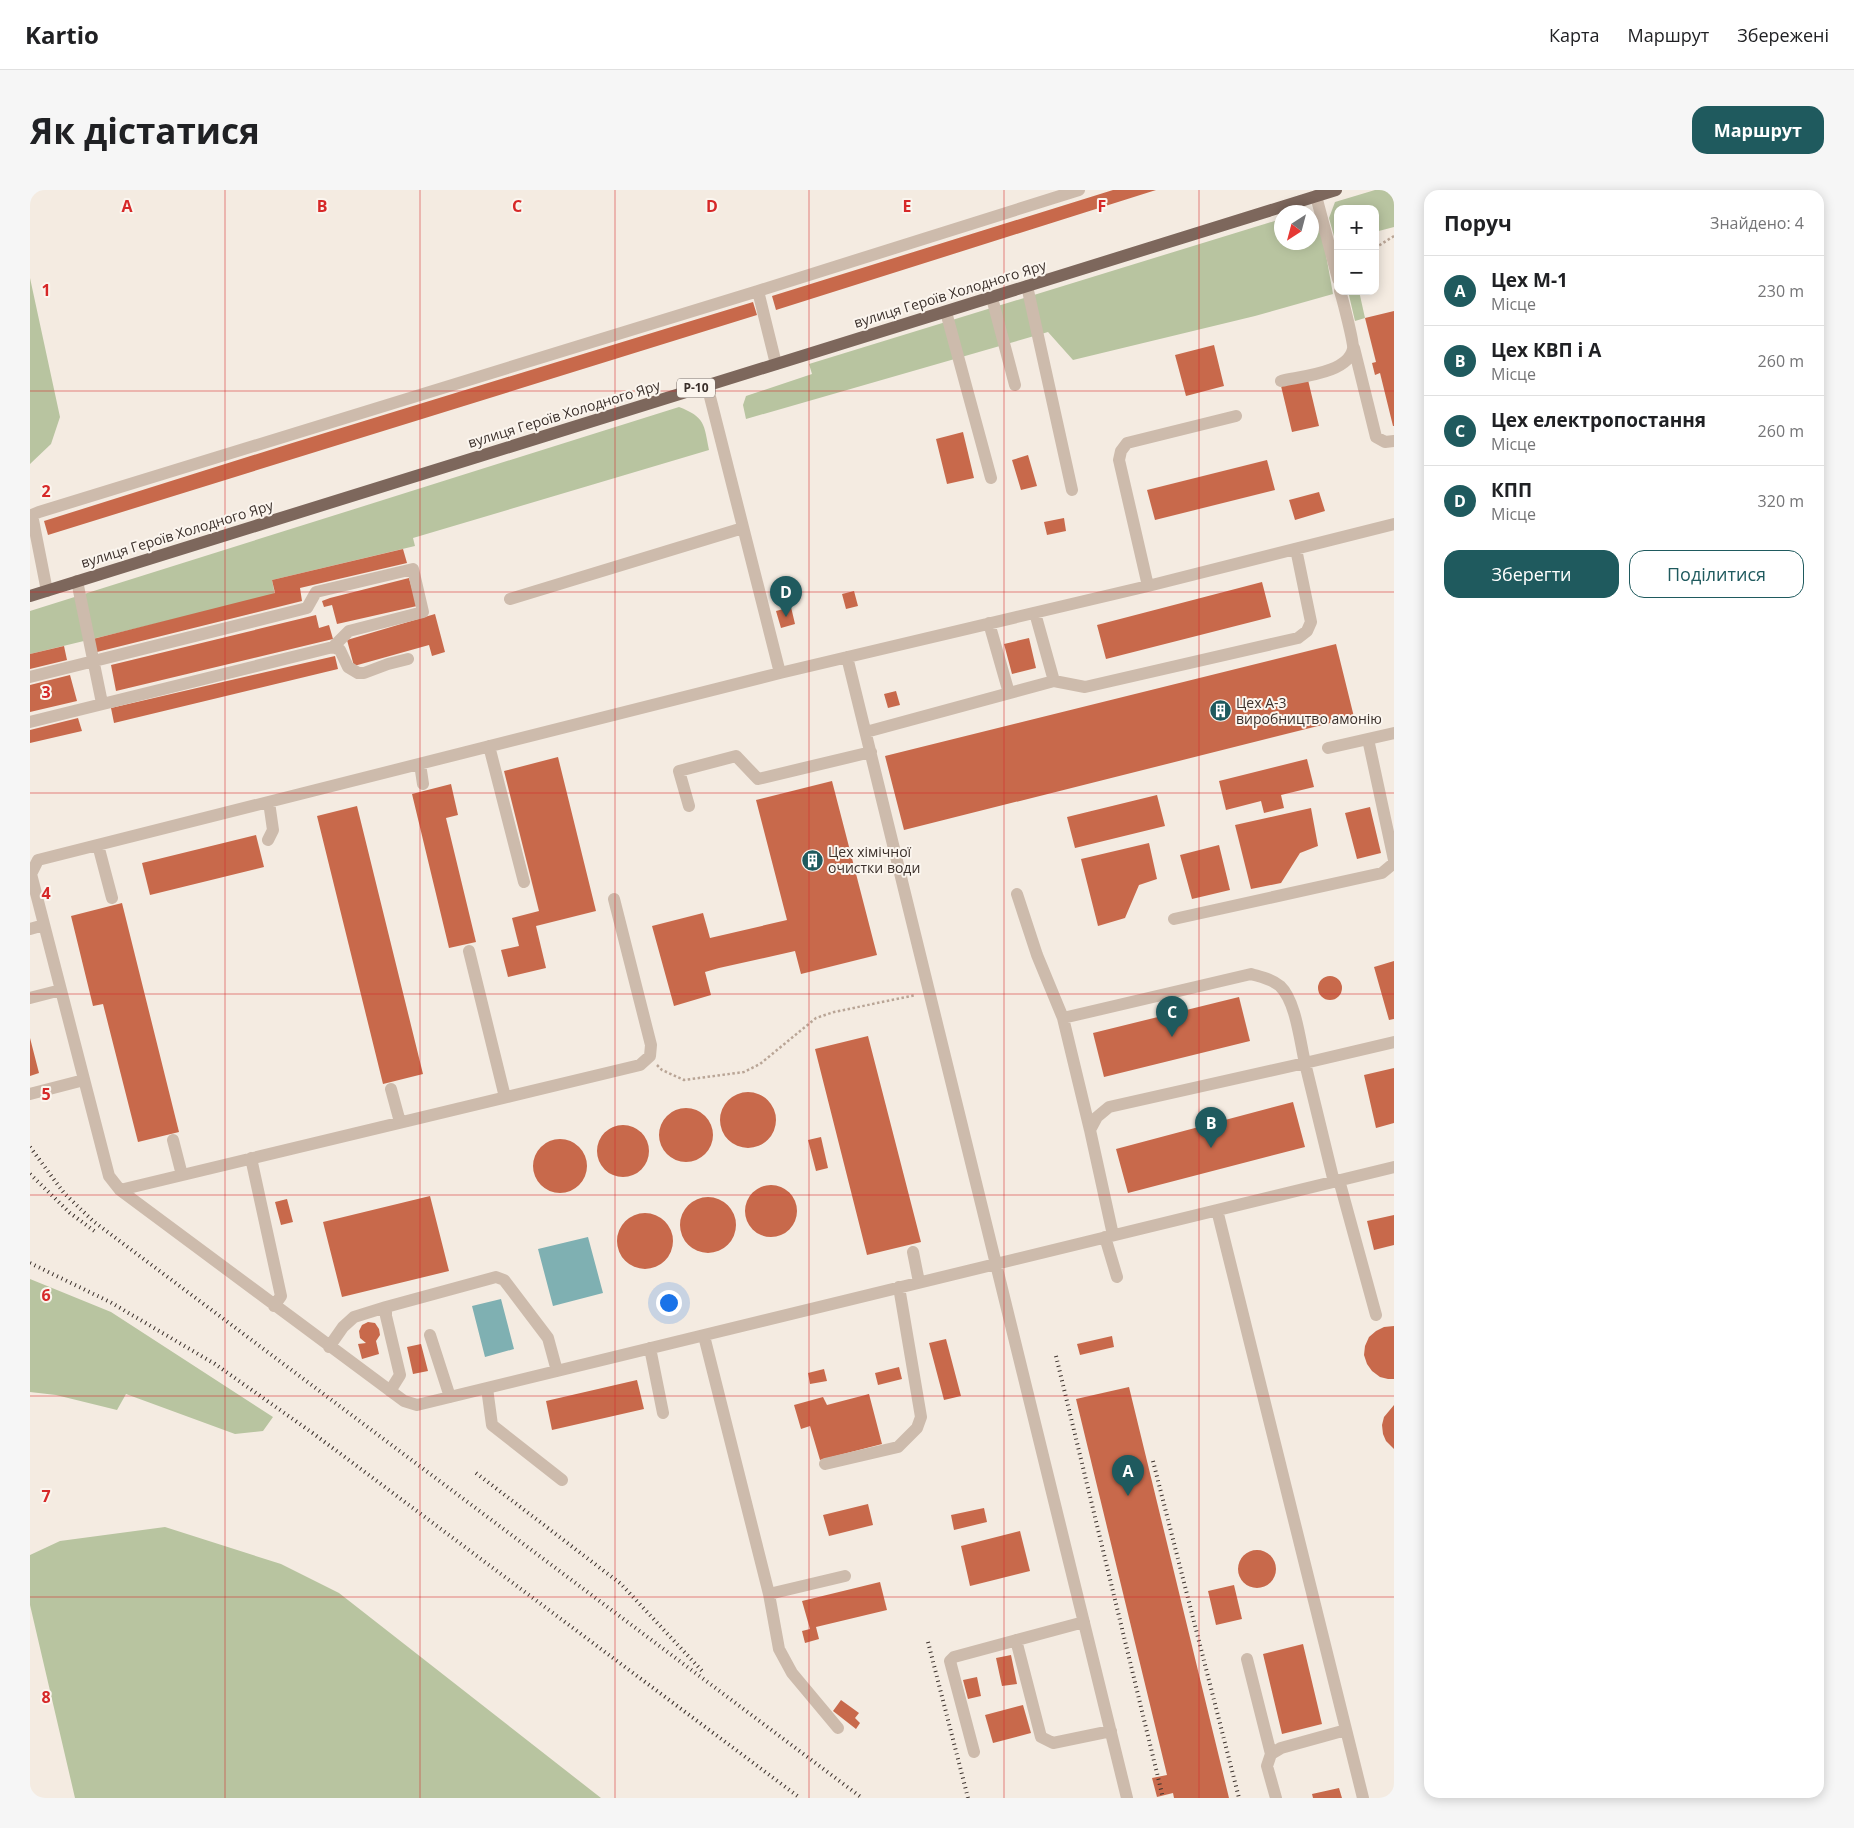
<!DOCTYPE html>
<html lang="uk">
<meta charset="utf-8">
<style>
:root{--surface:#fff;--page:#f6f6f6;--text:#202124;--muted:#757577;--line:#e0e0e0;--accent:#1f5a5e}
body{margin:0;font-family:"Open Sans",sans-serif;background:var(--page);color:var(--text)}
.controls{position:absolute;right:15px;top:15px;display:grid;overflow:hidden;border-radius:10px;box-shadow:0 2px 12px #0003}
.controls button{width:45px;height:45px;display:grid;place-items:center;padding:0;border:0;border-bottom:1px solid var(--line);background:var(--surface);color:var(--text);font:25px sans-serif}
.compass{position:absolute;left:1244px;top:15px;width:45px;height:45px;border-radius:50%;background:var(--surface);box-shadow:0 2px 12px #0003;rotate:216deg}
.you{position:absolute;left:638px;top:1112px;width:18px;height:18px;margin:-12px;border:4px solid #fff;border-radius:50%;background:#1a73e8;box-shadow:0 0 0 8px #1a73e833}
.badge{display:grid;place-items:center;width:32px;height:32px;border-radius:50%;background:var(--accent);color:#fff;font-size:16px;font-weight:700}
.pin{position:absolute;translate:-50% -41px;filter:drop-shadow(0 1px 2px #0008)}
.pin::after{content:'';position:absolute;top:26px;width:18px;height:15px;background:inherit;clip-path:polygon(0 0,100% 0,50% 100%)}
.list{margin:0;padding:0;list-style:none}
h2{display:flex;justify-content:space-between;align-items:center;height:65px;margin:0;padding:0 20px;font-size:21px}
h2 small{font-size:16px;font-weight:400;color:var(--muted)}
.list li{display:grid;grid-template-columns:32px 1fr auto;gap:15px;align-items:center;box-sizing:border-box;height:70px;padding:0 20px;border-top:1px solid var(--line)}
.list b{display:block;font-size:19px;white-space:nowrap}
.list p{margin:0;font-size:16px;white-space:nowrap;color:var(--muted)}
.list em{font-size:16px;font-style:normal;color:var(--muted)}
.actions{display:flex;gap:10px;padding:15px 20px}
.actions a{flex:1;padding:11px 0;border:1px solid var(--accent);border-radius:15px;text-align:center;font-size:18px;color:var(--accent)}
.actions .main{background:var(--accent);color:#fff}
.map{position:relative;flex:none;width:1364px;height:1608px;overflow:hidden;border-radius:15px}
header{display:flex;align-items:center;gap:30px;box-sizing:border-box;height:70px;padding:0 25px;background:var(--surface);border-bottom:1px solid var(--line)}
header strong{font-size:24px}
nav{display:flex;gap:28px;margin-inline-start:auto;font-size:18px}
.intro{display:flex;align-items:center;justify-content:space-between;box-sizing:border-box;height:120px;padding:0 30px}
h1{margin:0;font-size:35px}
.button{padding:12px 22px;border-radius:15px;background:var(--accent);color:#fff;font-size:18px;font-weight:700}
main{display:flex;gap:30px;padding:0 30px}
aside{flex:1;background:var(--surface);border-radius:15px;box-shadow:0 2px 12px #0003}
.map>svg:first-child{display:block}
.green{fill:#b8c4a0}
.water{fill:#7fb0b2}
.building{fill:#c8694b}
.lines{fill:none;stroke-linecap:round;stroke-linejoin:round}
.path{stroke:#b9a596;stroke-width:2.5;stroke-dasharray:2.5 2.5;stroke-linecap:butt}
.minor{stroke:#cdbbac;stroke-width:12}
.major{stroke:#7d675c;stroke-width:12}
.rail{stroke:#3b302b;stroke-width:4;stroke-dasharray:1 4;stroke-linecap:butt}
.grid{fill:none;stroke:#d62828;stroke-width:1;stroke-opacity:0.55}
.labels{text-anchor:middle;stroke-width:4;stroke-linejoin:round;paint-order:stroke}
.shield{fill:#fbf5ee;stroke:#756b66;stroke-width:1}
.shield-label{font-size:12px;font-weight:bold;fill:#3b302b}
.street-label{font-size:14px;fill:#3b302b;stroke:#fbf5ee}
.poi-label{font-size:14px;fill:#3b302b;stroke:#fbf5ee;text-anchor:start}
.grid-label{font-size:16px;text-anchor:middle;font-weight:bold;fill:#d62828;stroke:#fbf5ee;stroke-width:4;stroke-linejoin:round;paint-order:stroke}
</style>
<header>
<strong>Kartio</strong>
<nav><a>Карта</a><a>Маршрут</a><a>Збережені</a></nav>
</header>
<div class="intro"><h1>Як дістатися</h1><a class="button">Маршрут</a></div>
<main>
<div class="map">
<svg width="1364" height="1608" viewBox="0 0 1364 1608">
<rect width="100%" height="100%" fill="#f4ebe1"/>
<path class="green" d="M1345 0H1364V37L1345 42V19H1308L1307 57 1299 28 1305 12Z
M1282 23 1290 31 1303 104 1225 126 1043 170 1018 142 716 229 713 215 716 206 782 184 779 174 1251 29 1252 52H1282Z
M0 88 30 227 21 254 0 274Z
M1318 101H1329L1335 128 1325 131Z
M649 217C675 227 674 234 679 260L383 348 385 356 242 390 245 405 0 464V421Z
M0 1089 81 1122 243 1227 233 1241 205 1244 96 1204 87 1220 26 1205 0 1202Z
M135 1337 251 1374 309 1403 571 1608H45L0 1415V1365L30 1351Z"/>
<path class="water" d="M558 1047 573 1103 523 1116 508 1059Z
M471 1109 484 1159 455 1167 442 1116Z"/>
<path class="building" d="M1083 0H1126L746 120 742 106Z
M723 112 727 125 18 345 14 331 259 254Z
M1364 121V236H1363L1350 183 1345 185 1342 173 1346 172 1335 128Z
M1184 155 1194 196 1156 206 1145 165Z
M1278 190 1289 236 1262 242 1251 196Z
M933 242 944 288 917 294 906 249Z
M998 265 1007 296 991 300 982 270Z
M1237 270 1245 300 1125 330 1117 300Z
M1289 302 1295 321 1265 330 1259 310Z
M1034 328 1036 341 1017 345 1014 332Z
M373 359 377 373 270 398 272 411 67 462 63 449 245 403 242 390Z
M379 388 387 416 307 434 302 415 294 417 292 411 300 408Z
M1232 392 1241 427 1076 469 1067 435Z
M824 401 828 416 816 419 812 404Z
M761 417 765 434 751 438 746 421Z
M405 424 415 462 402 466 399 455 324 476 317 450Z
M286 425 289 438 299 435 303 449 86 501 81 475Z
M999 448 1006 478 982 484 974 454Z
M1306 454 1324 527 874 640 855 566Z
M34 456 37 470 0 479V464Z
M305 466 308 479 84 533 81 518Z
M40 485 47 511 0 522V495Z
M866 501 870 515 858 518 854 504Z
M48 528 52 541 0 553V540Z
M528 567 566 721 506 736 516 778 478 787 471 760 489 756 482 728 509 721 474 581Z
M1277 569 1284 597 1251 605 1254 618 1234 623 1231 611 1196 620 1189 591Z
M802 591 847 765 771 784 765 761 689 778 675 782 681 805 644 816 622 736 673 723 680 748 757 730 726 610Z
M421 594 428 625 416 628 446 752 419 758 382 604Z
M1127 605 1135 636 1045 658 1037 627Z
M327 616 393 884 353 894 287 626Z
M1340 617 1351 663 1327 669 1315 623Z
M1281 618 1288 656 1270 663 1251 693 1221 699 1205 635Z
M226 645 234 677 120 705 112 673Z
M1119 653 1127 689 1109 695 1095 728 1068 736 1051 669Z
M1189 655 1200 700 1162 709 1150 665Z
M92 713 149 942 108 952 73 814 63 816 41 726Z
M1364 771V829L1359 830 1344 777Z
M1288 798a12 12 0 1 1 24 0a12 12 0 1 1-24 0Z
M1209 807 1220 851 1074 887 1063 843Z
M838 846 891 1052 837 1065 785 859Z
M0 848 9 883 0 886Z
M1364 878V933L1346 938 1334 885Z
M690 930a28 28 0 1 1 56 0a28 28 0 1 1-56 0Z
M1263 912 1275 957 1098 1003 1086 959Z
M629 945a27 27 0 1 1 54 0a27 27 0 1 1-54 0Z
M567 961a26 26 0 1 1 52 0a26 26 0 1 1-52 0Z
M791 947 798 978 786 981 778 950Z
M503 976a27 27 0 1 1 54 0a27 27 0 1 1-54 0Z
M715 1021a26 26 0 1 1 52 0a26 26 0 1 1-52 0Z
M400 1006 419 1081 312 1107 293 1032Z
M650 1035a28 28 0 1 1 56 0a28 28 0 1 1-56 0Z
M257 1009 263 1032 251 1035 245 1012Z
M587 1051a28 28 0 1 1 56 0a28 28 0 1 1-56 0Z
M1364 1025V1055L1344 1060 1337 1031Z
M338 1132 345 1133 349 1139 350 1145 346 1151 349 1164 332 1169 328 1154 336 1153 330 1148 329 1141 332 1135Z
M1364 1136V1189H1358L1350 1187 1342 1181 1337 1174 1334 1165 1335 1156 1339 1147 1346 1141 1354 1137Z
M1082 1146 1084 1157 1050 1165 1047 1154Z
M916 1149 931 1206 914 1210 899 1153Z
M391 1154 398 1181 383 1184 377 1157Z
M869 1177 872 1189 848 1195 845 1183Z
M794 1179 797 1191 780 1194 778 1183Z
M607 1190 614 1219 522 1240 516 1211Z
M1099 1197 1199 1608H1144L1143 1603 1127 1607 1122 1588 1137 1585 1046 1209Z
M839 1204 852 1254 790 1270 780 1236 771 1239 764 1215 793 1207 797 1215Z
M1364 1215V1259L1356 1251 1353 1244 1352 1235 1354 1227Z
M838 1314 843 1335 799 1346 793 1325Z
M954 1318 957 1332 924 1340 921 1325Z
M990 1341 1000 1381 940 1396 931 1356Z
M1208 1379a19 19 0 1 1 38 0a19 19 0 1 1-38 0Z
M850 1392 857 1420 786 1437 789 1449 775 1453 772 1441 780 1439 772 1411Z
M1204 1395 1212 1429 1186 1435 1178 1401Z
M1273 1454 1292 1534 1252 1544 1233 1464Z
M981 1465 987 1494 972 1496 966 1468Z
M947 1487 951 1506 938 1509 933 1490Z
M811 1510 829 1523 825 1528 830 1533 826 1539 803 1521Z
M993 1515 1001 1543 963 1553 955 1525Z
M1309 1598 1312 1608H1283L1282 1604Z"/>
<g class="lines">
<path class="path" d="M1345 58 1364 46
M627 875 632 880 654 890 714 882 730 874 786 828 804 822 886 805"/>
<path class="minor" d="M1286 6 1308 89
M997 96 1042 300
M728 101 1049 0
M962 108 985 195
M916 122 961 288
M1324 158 1346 247 1355 252 1364 251
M1251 191C1272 186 1318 183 1323 159 1324 153 1313 111 1310 101
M677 195 750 483
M1364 334 1118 396 750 483 8 670 1 684 79 986 90 1000 374 1211 387 1215 1364 977
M47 391 72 513
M1118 396 1089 270 1091 261 1097 253 1206 226
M17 401 2 325 9 322 728 101 746 174
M480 409 713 338
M1005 423 1024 491
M959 433 979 503
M303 457 310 460 318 477 328 483H334L358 474 378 469
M817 467 1097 1608
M0 487 277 418 286 402 383 379 393 422 319 441 303 457 0 532
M836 542 1024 491 1055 497 1268 448 1277 441 1281 432 1266 359
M1338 549 1364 670
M459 556 494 692
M1298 558 1364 543
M390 574 393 594
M659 616 649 581 706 566 728 589 841 562
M238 650 243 640 239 612
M68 655 82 708
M987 704 1007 765 1033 828 1060 940
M1144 729 1352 683 1364 673
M0 739 14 735
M439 761 475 907
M0 808 31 800
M1033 828 1221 784C1231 787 1242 789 1250 796 1266 811 1270 852 1275 873L1364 852
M361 899 370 932
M0 904 54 890
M143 950 152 985
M221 968 251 1106 244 1116
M1309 990 1346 1125
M90 1000 610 875 620 866 621 855 584 709
M1187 1020 1333 1608
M1083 1045 1060 940 1067 927 1079 917 1275 873 1304 992
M1075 1047 1087 1087
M883 1062 889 1092
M400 1145 420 1207
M674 1146 739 1404 749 1459 762 1483 808 1538
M299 1157 313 1137 324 1127 356 1117
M620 1158 633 1223
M457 1198 462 1235 532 1290
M360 1201 370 1185 356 1126V1117L466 1087 474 1090 518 1148 527 1181
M795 1274 868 1257 887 1238 891 1227 869 1097
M739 1404 815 1386
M986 1450 1011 1547 1023 1553 1081 1541
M1217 1469 1241 1564
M944 1562 920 1471 924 1467 1054 1432
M1246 1608 1237 1576 1241 1564 1251 1558 1316 1540"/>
<path class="major" d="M0 406 1306 0"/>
<path class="rail" d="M0 957 34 1003 63 1031 832 1608
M0 984 40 1023 67 1043
M0 1073 80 1112 185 1174 284 1244 770 1608
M1026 1166 1133 1608
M1123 1271 1209 1608
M446 1283 591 1394 674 1483
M898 1452 938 1608"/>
</g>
<path class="grid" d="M195 0V1608M390 0V1608M585 0V1608M779 0V1608M974 0V1608M1169 0V1608M0 201H1364M0 402H1364M0 603H1364M0 804H1364M0 1005H1364M0 1206H1364M0 1407H1364"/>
<defs>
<symbol id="building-disc" viewBox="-11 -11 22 22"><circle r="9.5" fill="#1f5a5e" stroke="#fbf5ee"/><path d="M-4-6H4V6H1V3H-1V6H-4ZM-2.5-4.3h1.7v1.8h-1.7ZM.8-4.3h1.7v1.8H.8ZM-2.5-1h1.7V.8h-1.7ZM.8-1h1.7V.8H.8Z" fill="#fff"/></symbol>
</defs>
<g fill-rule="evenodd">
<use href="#building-disc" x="1178" y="508" width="25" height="25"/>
<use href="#building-disc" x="770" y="658" width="25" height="25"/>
</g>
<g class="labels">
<rect class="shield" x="647" y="188.5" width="38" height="19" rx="4"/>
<g class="shield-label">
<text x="666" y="202">Р-10</text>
</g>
<g class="street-label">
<text transform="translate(920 104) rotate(-17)" y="5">вулиця Героїв Холодного Яру</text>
<text transform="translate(534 224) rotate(-17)" y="5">вулиця Героїв Холодного Яру</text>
<text transform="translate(147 344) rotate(-17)" y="5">вулиця Героїв Холодного Яру</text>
</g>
<g class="poi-label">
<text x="1206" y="518">Цех А-3<tspan x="1206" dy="16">виробництво амонію</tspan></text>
<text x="798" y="667">Цех хімічної<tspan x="798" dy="16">очистки води</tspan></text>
</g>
</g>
<g class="grid-label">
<text x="97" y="22">A</text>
<text x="292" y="22">B</text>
<text x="487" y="22">C</text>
<text x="682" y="22">D</text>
<text x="877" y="22">E</text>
<text x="1072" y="22">F</text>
<text x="16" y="106">1</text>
<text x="16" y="307">2</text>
<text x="16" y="508">3</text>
<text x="16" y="709">4</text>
<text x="16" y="910">5</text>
<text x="16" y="1111">6</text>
<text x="16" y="1312">7</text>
<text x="16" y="1513">8</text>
</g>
</svg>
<div class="controls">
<button>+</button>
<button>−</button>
</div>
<svg class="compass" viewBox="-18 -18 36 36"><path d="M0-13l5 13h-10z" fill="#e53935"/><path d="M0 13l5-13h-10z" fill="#757577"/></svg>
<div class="you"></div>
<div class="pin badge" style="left:1098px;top:1306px">A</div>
<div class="pin badge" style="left:1181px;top:958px">B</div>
<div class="pin badge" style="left:1142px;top:847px">C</div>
<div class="pin badge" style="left:756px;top:427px">D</div>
</div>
<aside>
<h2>Поруч<small>Знайдено: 4</small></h2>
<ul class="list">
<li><span class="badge">A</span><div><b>Цех М-1</b><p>Місце</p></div><em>230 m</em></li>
<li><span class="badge">B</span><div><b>Цех КВП і А</b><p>Місце</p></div><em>260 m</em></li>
<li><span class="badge">C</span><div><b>Цех електропостання</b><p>Місце</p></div><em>260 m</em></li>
<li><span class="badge">D</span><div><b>КПП</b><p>Місце</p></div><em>320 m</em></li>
</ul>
<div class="actions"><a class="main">Зберегти</a><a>Поділитися</a></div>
</aside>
</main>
